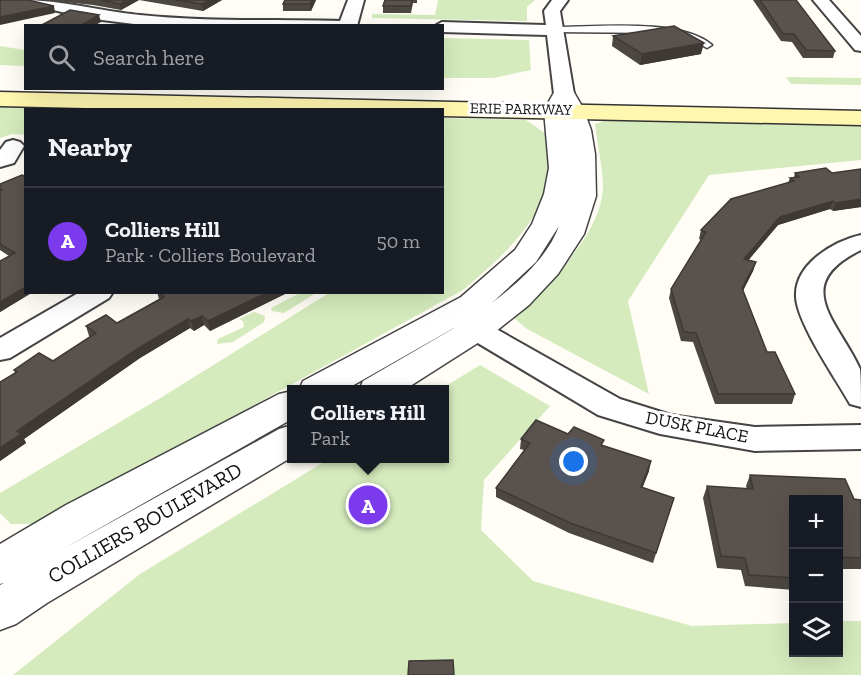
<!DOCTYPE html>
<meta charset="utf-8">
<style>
:root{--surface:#171b24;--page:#20242c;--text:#f1f3f6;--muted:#9ea1a6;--line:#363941;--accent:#7c3aed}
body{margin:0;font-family:"Zilla Slab",serif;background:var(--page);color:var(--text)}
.controls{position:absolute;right:18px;bottom:18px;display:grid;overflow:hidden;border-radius:0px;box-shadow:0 6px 24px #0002}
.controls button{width:54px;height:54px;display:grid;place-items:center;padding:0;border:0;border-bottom:2px solid var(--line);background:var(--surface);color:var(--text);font:30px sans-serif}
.you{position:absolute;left:574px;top:462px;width:21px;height:21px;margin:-15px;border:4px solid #fff;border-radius:50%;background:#1a73e8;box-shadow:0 0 0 9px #1a73e833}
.badge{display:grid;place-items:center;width:39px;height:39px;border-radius:50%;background:var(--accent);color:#fff;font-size:20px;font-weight:700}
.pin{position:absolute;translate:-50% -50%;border:3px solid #fff;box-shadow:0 2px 6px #0006}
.popup{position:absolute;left:287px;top:385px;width:162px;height:78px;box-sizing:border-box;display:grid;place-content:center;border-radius:0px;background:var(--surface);filter:drop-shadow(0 2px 4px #0005);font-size:20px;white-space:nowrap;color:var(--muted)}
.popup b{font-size:22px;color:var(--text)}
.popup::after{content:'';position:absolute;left:50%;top:100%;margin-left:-12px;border:12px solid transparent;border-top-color:var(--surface)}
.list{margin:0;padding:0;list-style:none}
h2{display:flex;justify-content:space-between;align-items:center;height:78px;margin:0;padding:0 24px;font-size:26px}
h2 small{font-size:20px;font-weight:400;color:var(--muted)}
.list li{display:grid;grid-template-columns:39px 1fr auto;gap:18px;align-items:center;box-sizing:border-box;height:108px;padding:0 24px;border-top:2px solid var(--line)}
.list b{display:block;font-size:22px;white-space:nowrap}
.list p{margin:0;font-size:20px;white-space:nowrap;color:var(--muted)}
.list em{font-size:20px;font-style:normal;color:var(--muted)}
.icon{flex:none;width:33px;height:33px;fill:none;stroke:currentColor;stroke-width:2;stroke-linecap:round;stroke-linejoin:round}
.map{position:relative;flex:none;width:861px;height:675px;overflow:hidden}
.search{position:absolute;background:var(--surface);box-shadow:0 6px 24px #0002;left:24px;top:24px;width:420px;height:66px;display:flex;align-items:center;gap:15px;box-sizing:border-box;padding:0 21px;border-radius:0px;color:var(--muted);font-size:22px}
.panel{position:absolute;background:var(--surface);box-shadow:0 6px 24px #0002;left:24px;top:108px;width:420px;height:186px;border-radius:0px}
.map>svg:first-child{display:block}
.green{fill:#d5ebbd}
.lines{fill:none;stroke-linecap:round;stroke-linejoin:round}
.service-casing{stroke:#444;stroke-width:3}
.minor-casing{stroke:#444;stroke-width:4}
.tertiary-casing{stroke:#444;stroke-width:3}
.secondary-casing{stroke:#333;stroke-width:3}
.service{fill:#fff;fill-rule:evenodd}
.minor{fill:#fff;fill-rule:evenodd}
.tertiary{fill:#fff;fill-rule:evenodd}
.secondary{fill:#fff6b0;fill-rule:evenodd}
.wall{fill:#4d4742}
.shaded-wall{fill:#3f3936}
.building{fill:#5a524d;stroke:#3f3936;stroke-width:1.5}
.labels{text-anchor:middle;stroke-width:6;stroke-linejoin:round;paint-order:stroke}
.far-street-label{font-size:15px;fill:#111;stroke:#fff}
.street-label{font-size:18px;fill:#111;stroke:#fff}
.near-street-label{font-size:21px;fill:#111;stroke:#fff}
</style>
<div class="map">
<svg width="861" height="675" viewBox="0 0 861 675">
<rect width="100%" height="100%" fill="#fffdf5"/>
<path class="green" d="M438 0H535L527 7V21L372 18V14L435 15Z
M443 38 529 40 531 70 493 78H443Z
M0 46 25 50V66L0 65Z
M786 77 861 78V85L791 84Z
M0 105 221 109 26 110 25 135 12 134 0 138Z
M617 117 861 125V160L709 175 628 301 649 394 527 329 514 318C547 286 604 233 603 183 602 164 597 143 595 124Z
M443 118 526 120 546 134C547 145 549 156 549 167 548 219 499 259 463 290L38 524H11L0 513V493L162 397 329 293 442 292Z
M302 292 316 293 284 313 272 311 271 308Z
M254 312 265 316 264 322 233 342 217 344 218 339 244 327 243 321 239 319Z
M480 365 550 406 484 480 481 530 533 581 692 626 793 623 794 652H838L839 621H861V675H13L140 574 329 459 445 458V390L441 389Z"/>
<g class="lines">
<defs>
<path id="service" d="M555 27C596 27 681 18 712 45L707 48 683 35 661 33 552 32V28Z"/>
<path id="minor" d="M22 0C62 0 100 11 140 15 206 22 274 19 340 21L348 0H364L357 26 142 25 86 18 25 3Z
M552 0H568L560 11 574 94 564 100 554 94 547 35 442 32V26H435L442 22 546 25 544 11Z
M813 0H829L861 36V51L855 50Z
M13 140 20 142 24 146 14 163 0 167V150L6 142Z
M861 235V250C789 285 839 322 860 369 861 379 861 396 861 407L850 404C836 379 797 323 796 297 794 264 834 241 861 235Z
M80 292H113L109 298 10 358 0 360V338Z
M456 309 466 312 620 399 671 415 755 427 861 425V449L755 451 660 434 598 415 446 324 442 318 446 312Z"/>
<path id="tertiary" d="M564 87 572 89 583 108 591 130 595 154 596 196 584 234 558 274 529 305 495 332 404 390H359L363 381 475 316 345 390H299L303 381 461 297 515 250 532 224 544 194 549 168 544 110 556 89ZM559 226C548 257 518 283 493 302L536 262Z
M292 391V419L63 549 279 429 292 425V457L47 603 16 624 0 630V585L4 583 0 584V544L66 505 279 394Z"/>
<path id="secondary" d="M0 92 861 111V125L442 116V110H171L0 106Z"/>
</defs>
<use href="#service" class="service-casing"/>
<use href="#minor" class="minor-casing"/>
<use href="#tertiary" class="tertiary-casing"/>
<use href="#secondary" class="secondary-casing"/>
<use href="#service" class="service"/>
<use href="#minor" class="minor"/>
<use href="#tertiary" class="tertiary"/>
<use href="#secondary" class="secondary"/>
</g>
<path class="wall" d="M45 0H222L203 11 139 0 121 10 93 5Z
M316 0 311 11H283V4Z
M385 0H417V3H413L411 13H383V6Z
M753 0H796L835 51 833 58H803L792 42 781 41Z
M613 36 701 54 640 65 612 46Z
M861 169V207L833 211 830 209 778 225 748 260 756 262 753 271 743 290 767 352 795 394 792 404H715L693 342 681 341 669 298 671 289 701 240 699 239 701 230 788 183 790 178 794 177 795 173H832Z
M0 184 33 292 0 312V261L9 256 0 250Z
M157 292H289L210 331 204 325 194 331 190 328 140 358 24 439 26 443 0 461V382L15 373 14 370 53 361 91 337 89 336 86 326 117 323 159 299Z
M568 434 603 445 649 471 642 487 674 498 653 563 569 533 496 497V488L524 450 520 449 521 439Z
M750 475 854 499 861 500V569H838V500H794V590L745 586 741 570 717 568 703 498 707 486 747 489 746 486Z"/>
<path class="shaded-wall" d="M126 0H139L121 10 120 4Z
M209 0H222L203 11 202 4Z
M312 0H316L311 11 310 4Z
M54 6 55 13 0 25V17Z
M99 15 101 22 94 26H80Z
M704 43 701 54 640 65 642 54Z
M861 199V207L833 211 836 203Z
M833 201 830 209 778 225 742 268 744 259 780 217Z
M756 262 753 271 740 297 742 288Z
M26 287V292H33L0 312V302Z
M268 292H289L210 331 208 321Z
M202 316 204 325 194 331 191 321Z
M188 319 190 328 140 358 24 439 26 443 0 461V448L17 431 137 349Z
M651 461 649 471 639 497 641 487Z"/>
<path class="building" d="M0 0H28L54 6 0 17Z
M101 0H126L120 4Z
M176 0H209L202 4Z
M285 0H312L310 4H283Z
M385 0H412L411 6H383Z
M760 0H796L835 51 806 50 794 34H783Z
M70 10 99 15 80 26H40Z
M674 26 704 43 642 54 613 36Z
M826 168 832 173 861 169V199L836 203 833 201 780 217 744 259 756 262 742 288 767 352H775L795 394H718L696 333 684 332 671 289 706 232 701 230 731 199 794 181 790 178 799 177 795 173Z
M22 175 26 177V287L0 302V261L15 253 0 244V191L2 190 0 189V184Z
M159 292H268L208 321 202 316 191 321 188 319 137 349 17 431 21 434 0 448V382L17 372 14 370 39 353 53 361 96 333 86 326 106 315 117 323 164 297Z
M536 420 568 434 574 427 604 440 601 445 651 461 641 487 674 498 656 553 570 523 496 488 530 443 521 439Z
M750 475 845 479 854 499 861 500V558L838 557V500H794V578L749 575 745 558 721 556 707 486 753 489Z
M453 660 454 675H408L409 661Z"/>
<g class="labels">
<g class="far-street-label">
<text transform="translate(521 109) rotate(1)" y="5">ERIE PARKWAY</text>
</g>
<g class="street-label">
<text transform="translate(697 427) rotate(11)" y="6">DUSK PLACE</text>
</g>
<g class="near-street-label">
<text transform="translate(145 523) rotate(-30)" y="7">COLLIERS BOULEVARD</text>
</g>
</g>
</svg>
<div class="controls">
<button>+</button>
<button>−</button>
<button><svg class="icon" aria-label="layers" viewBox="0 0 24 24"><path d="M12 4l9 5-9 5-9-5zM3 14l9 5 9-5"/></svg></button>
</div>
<div class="you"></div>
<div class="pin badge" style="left:368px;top:505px">A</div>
<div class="popup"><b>Colliers Hill</b>Park</div>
<div class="search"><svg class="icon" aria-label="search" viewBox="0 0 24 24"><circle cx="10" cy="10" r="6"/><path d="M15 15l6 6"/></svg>Search here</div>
<section class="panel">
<h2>Nearby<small></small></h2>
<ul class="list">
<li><span class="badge">A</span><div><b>Colliers Hill</b><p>Park · Colliers Boulevard</p></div><em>50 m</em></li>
</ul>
</section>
</div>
